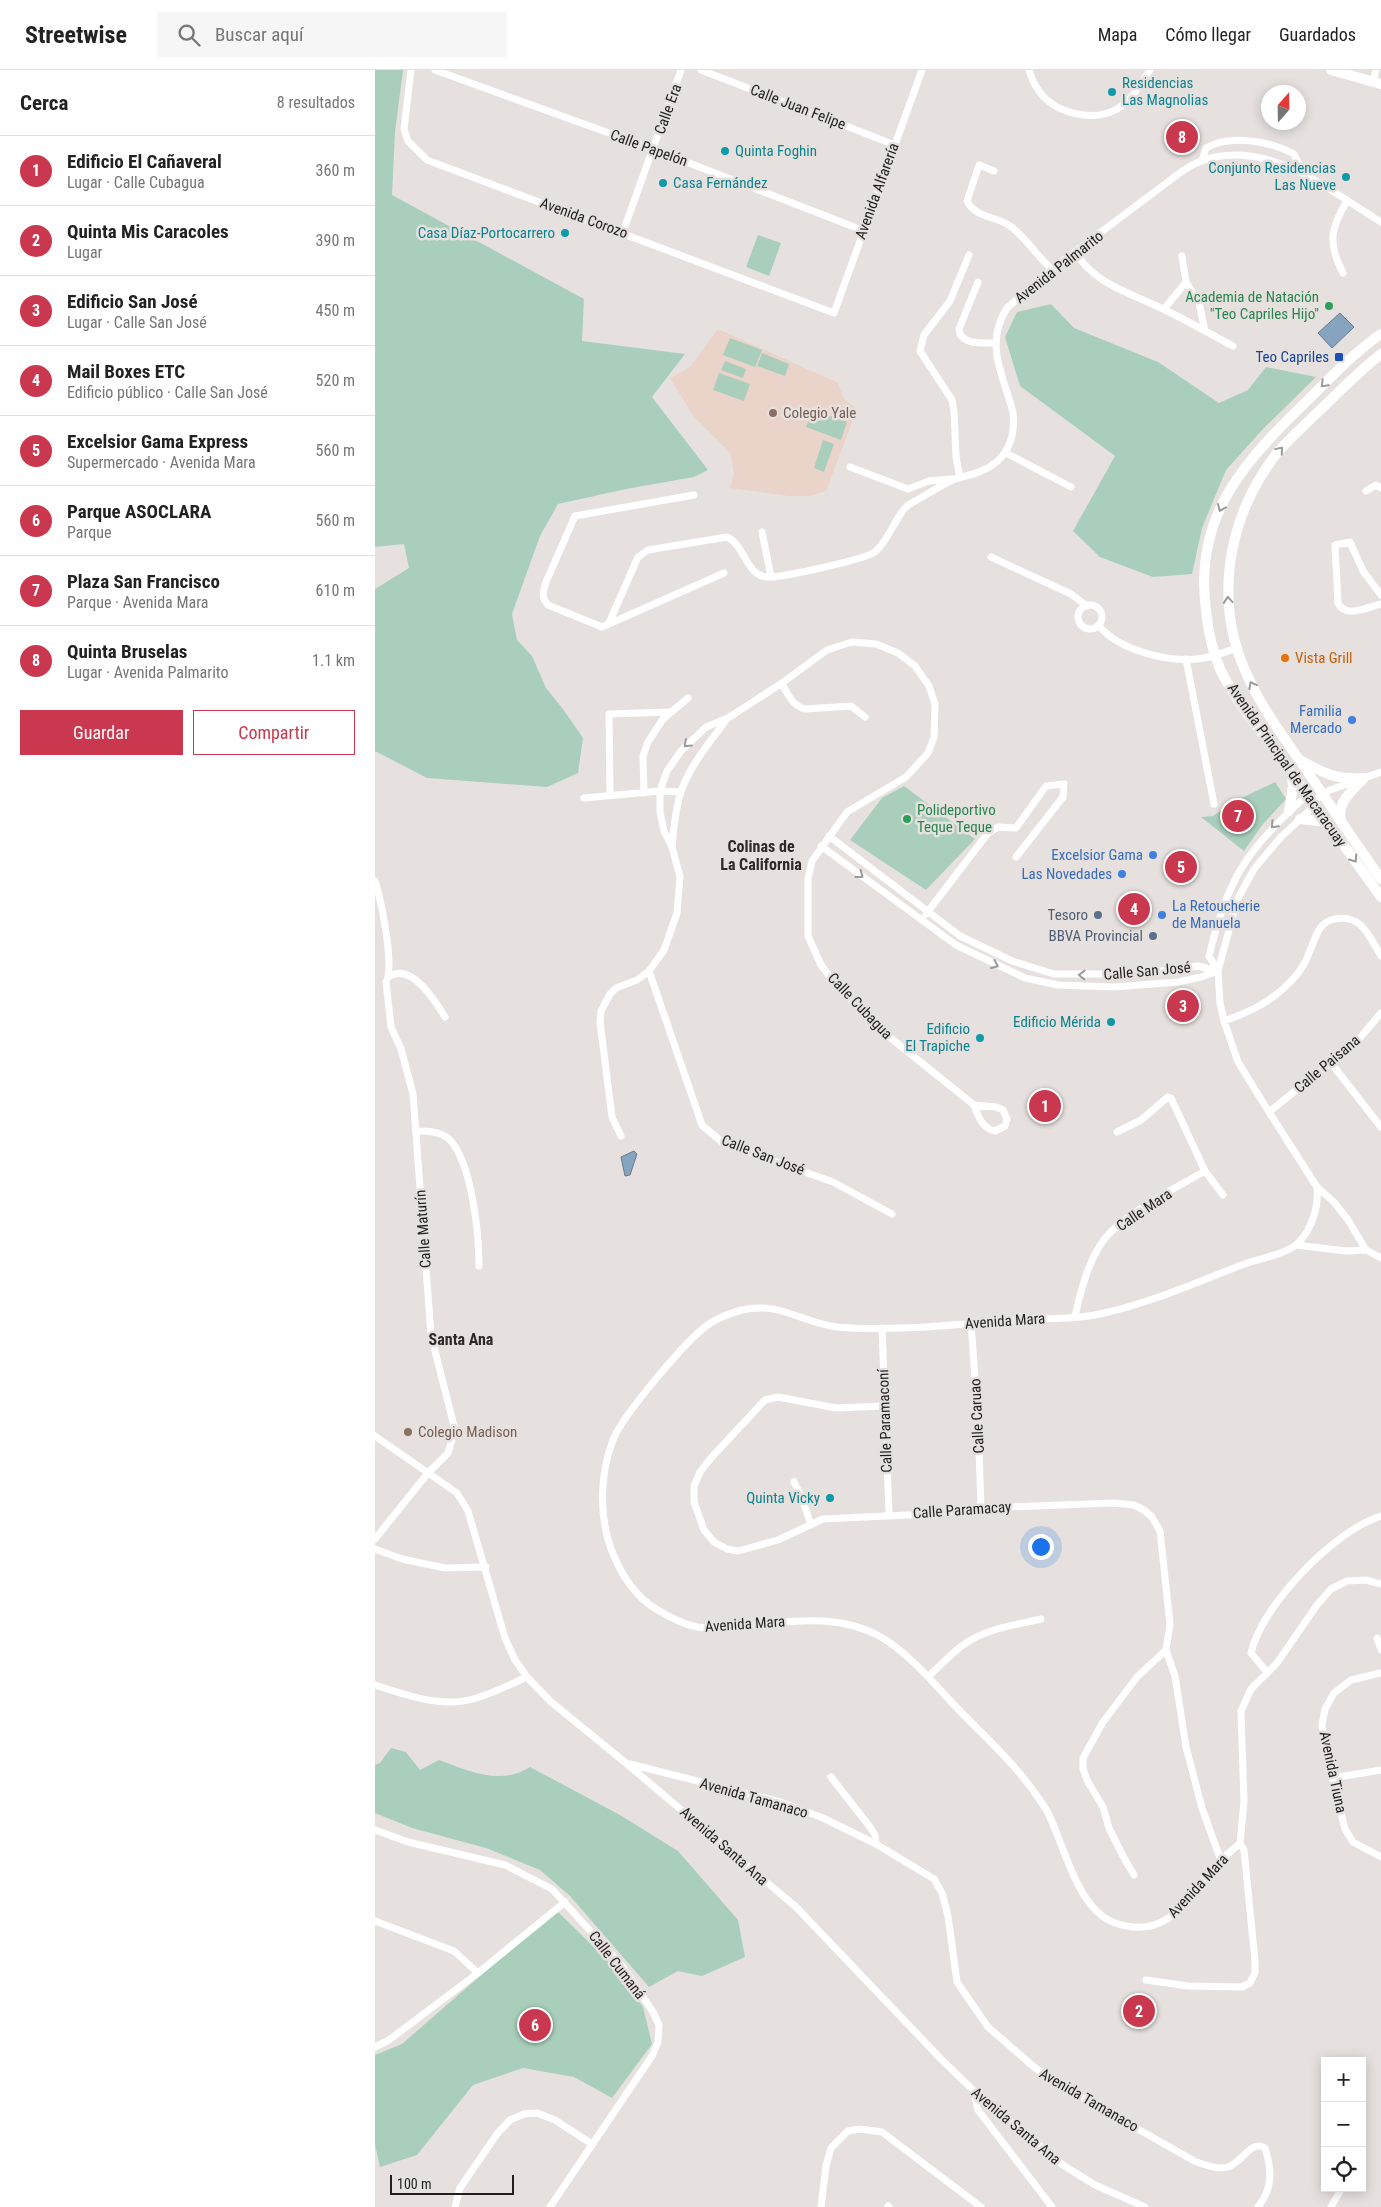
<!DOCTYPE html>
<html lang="es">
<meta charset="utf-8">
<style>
:root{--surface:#fff;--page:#f6f6f6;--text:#222;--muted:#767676;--line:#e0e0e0;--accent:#c9384e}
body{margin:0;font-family:"Roboto Condensed",sans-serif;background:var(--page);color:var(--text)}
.controls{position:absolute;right:15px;bottom:15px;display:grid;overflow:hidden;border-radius:0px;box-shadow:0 2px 12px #0003}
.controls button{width:45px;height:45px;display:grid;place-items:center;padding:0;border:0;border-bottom:1px solid var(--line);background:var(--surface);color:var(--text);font:25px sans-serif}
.compass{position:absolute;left:886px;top:15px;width:45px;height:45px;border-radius:50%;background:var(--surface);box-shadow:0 2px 12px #0003;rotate:20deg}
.scale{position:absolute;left:15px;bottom:12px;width:124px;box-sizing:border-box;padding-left:5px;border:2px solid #201f1e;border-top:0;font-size:14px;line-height:18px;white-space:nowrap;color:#201f1e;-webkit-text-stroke:4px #e6e1de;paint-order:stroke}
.you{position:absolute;left:665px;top:1476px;width:18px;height:18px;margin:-12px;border:4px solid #fff;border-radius:50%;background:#1a73e8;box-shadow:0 0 0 8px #1a73e833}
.badge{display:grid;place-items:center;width:32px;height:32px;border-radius:50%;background:var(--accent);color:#fff;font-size:16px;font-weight:700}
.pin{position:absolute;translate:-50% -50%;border:2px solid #fff;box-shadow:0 1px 5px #0006}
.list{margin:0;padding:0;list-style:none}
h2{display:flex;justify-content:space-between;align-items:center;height:65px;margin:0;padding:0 20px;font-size:21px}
h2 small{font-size:16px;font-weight:400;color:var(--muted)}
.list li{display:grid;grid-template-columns:32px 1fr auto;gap:15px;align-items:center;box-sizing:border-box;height:70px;padding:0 20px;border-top:1px solid var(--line)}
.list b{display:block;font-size:19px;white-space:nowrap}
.list p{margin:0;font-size:16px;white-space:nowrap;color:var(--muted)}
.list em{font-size:16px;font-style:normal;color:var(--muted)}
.actions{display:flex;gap:10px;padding:15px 20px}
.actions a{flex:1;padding:11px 0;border:1px solid var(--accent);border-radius:0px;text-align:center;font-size:18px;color:var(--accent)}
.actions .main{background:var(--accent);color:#fff}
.icon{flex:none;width:28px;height:28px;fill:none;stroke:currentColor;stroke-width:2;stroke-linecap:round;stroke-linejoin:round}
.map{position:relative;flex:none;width:1006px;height:2137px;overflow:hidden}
header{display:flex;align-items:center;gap:30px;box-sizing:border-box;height:70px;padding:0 25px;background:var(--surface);border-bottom:1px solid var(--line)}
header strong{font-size:24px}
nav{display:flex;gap:28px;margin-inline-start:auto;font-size:18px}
.search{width:350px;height:45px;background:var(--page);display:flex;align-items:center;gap:12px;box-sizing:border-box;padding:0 18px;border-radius:0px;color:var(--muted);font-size:19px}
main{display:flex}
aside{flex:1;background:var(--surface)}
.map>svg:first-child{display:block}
.education{fill:#ead3c8}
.green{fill:#a9cfbc}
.water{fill:#86a4c0;stroke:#677c8f}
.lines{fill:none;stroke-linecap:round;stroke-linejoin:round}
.street{stroke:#fff;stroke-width:7}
.secondary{stroke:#fff;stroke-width:10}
.oneway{stroke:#9b9a9a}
.culture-dot{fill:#0f9aa8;stroke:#e6e1de;stroke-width:2}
.leisure-dot{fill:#2e9e5b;stroke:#e6e1de;stroke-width:2}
.transit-dot{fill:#1a4fb4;stroke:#e6e1de;stroke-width:2}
.education-dot{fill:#8d6e63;stroke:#e6e1de;stroke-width:2}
.food-dot{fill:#e8710a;stroke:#e6e1de;stroke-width:2}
.shop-dot{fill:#3f7fe0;stroke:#e6e1de;stroke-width:2}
.service-dot{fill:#5c6f8a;stroke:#e6e1de;stroke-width:2}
.labels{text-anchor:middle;stroke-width:5;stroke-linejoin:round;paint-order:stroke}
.culture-label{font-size:15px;fill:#0d838f;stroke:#e6e1de;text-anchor:end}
.street-label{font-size:15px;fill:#201f1e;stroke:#e6e1de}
.leisure-label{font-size:15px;fill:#27864d;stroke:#e6e1de;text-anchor:end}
.transit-label{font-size:15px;fill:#164399;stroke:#e6e1de;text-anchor:end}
.education-label{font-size:15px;fill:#785e54;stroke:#e6e1de;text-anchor:start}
.food-label{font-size:15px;fill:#c56008;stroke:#e6e1de;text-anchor:start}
.shop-label{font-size:15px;fill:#366cbe;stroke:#e6e1de;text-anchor:end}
.service-label{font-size:15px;fill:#4e5e75;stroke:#e6e1de;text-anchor:end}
.neighbourhood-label{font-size:16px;font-weight:bold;fill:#2d2927;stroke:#e6e1de}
</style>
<header>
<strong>Streetwise</strong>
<div class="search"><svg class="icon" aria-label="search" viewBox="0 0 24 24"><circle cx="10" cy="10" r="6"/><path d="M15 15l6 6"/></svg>Buscar aquí</div>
<nav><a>Mapa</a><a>Cómo llegar</a><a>Guardados</a></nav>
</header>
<main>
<aside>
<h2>Cerca<small>8 resultados</small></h2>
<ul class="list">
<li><span class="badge">1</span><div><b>Edificio El Cañaveral</b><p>Lugar · Calle Cubagua</p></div><em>360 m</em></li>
<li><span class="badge">2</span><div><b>Quinta Mis Caracoles</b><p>Lugar</p></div><em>390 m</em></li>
<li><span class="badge">3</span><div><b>Edificio San José</b><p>Lugar · Calle San José</p></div><em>450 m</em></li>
<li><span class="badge">4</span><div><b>Mail Boxes ETC</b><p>Edificio público · Calle San José</p></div><em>520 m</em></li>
<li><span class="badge">5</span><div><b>Excelsior Gama Express</b><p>Supermercado · Avenida Mara</p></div><em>560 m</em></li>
<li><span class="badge">6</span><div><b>Parque ASOCLARA</b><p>Parque</p></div><em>560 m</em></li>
<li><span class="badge">7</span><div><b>Plaza San Francisco</b><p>Parque · Avenida Mara</p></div><em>610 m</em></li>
<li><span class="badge">8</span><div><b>Quinta Bruselas</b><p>Lugar · Avenida Palmarito</p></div><em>1.1 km</em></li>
</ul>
<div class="actions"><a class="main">Guardar</a><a>Compartir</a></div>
</aside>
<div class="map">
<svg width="1006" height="2137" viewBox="0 0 1006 2137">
<rect width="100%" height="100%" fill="#e6e1de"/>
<path class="education" d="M343 259 463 313 469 329 482 339 451 421 434 426H414L355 418 359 405 356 384 319 347 295 308 315 297Z"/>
<path class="green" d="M0 0H28L20 62 17 125 209 229 207 271 310 284 277 327 333 400 319 407 251 419 183 434 165 466 137 544 142 570 157 586 171 618 188 639 208 668 203 703 172 717 52 708 0 681V519L34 498 29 474 0 477Z
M383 165 406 173 394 206 371 197Z
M676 234 699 258 783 292 844 333 873 320 891 297 941 307 888 359 851 400 827 458 817 504 778 507 725 487 698 461 740 386 645 316 630 267 642 242Z
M355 268 387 280 380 297 348 285Z
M387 283 414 294 410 306 382 296Z
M350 291 371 299 368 308 346 300Z
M344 303 375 314 369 331 338 320Z
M438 340 472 352 466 370 431 357Z
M448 370 459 374 449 402 439 398Z
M900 712 911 729 888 754 869 781 826 747 838 746 858 732Z
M529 716 600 769 551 820 475 770 507 728Z
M16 1678 31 1682 45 1700 64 1690C94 1701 125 1716 155 1697L245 1745 303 1781 363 1850 370 1887 327 1906 303 1901 274 1917 195 1826 165 1800 111 1778 37 1758 0 1743V1695L5 1693Z
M181 1840 232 1890 268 1937 277 1974 237 2028 199 2007 148 1998 98 2015 42 2085 5 2097 0 2075V1985L27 1974Z"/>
<path class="water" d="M965 243 979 257 957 278 943 263Z
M259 1081 262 1084 255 1105 250 1106 246 1087Z"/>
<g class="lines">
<path class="street" d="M36 0 29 59 33 71 52 90 459 243 547 0
M60 0 278 79 487 160
M326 0 520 75
M654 0C656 6 658 13 662 18 677 43 717 53 742 39 758 30 765 14 775 0
M998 12 1001 0
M827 91 831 78C855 64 895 71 919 84L923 92 921 99
M619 101 604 95 592 131C600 147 618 146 632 154 648 163 662 187 677 199
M248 162 306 0
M701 183C720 215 759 224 790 240 813 251 835 264 858 276
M968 203C953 174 955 159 972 131
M603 212 584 259C585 275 608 273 619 273
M811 212 824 233 830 261
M789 239 811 212 807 186
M631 383 696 417
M475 397 533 419 554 411 577 409
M585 408 581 387 579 341 577 330 545 281 549 265 575 231 594 185
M991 421 1001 415 1006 418
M319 425 200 446 171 512C168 521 166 528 173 535L227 557 349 503
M387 462 396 507
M616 487 696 524 712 536
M1006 525 988 501 975 472 960 475 963 533C970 549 993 537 1006 534
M703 547a12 12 0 1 1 24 0a12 12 0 1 1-24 0Z
M234 553 263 487 273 480 352 467C370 475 371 506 392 507 406 508 491 489 500 482 515 469 519 448 533 435 548 427 566 415 580 409 589 406 598 405 606 401 632 391 641 368 638 342 628 305 609 274 632 238L677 199 806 102C812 98 819 94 826 91 893 67 953 120 1006 152
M724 556C745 581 797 594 829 588 840 586 852 581 863 578
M811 589 839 734
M407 613C412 624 418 636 430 639L476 636 490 647
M269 723 268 686 273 672 288 649 313 628
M235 725 234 644 295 642
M209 728 285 721 306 722
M937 732 936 739 906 767 879 799 862 830 843 901 845 933 849 951 863 992 894 1042 942 1117 959 1132 973 1150 991 1180 1006 1188
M937 732 955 720 1006 702
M454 766 585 866 637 891 679 904H763L823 896 842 901
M297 776C299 758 300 739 306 722 315 695 335 672 352 649
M446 776 581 875 650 908 683 915 739 917 803 912 826 907 843 901
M0 811C6 830 20 897 11 912L16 957 26 979 38 1024 56 1265 80 1360 73 1383 53 1403 0 1469
M551 844 613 763 623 757 641 758 671 716 689 714 688 727 641 787
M274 901 327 1055 348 1073 458 1112 517 1144
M843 901 834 886C852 811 870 781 928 729L937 732
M15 906C37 893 61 932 70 947
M849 951C875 942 898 931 917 910 934 893 934 878 944 860 947 854 954 850 960 849 987 844 994 866 1006 886
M956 993 1006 1057
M894 1042 983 970 1006 943
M41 1061C51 1061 65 1061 74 1069 97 1092 104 1165 104 1196
M742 1062 766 1050 793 1027 796 1028 830 1101 848 1125
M246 1066 237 1047 225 952 226 941 235 924 241 918 262 910 274 901 289 880 302 843 305 807 297 777 289 761 285 742V721L292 701 306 681 331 657 353 648 407 613 452 580 477 572 501 574 523 583 540 596 554 616 560 634 559 667 553 683 531 707 472 742 437 791 433 809V866L446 895 461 914 512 965 599 1035C603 1046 607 1058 620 1061L630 1056 632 1049 628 1040 621 1037 599 1035
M942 1117C944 1136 937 1160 922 1174 910 1185 880 1189 864 1196 820 1213 775 1233 729 1243 701 1250 669 1248 640 1250 585 1254 517 1262 462 1257 427 1253 405 1231 367 1240 356 1243 343 1248 334 1254 312 1269 247 1346 238 1370 225 1404 224 1442 235 1476 244 1501 258 1525 281 1539 294 1547 307 1554 322 1557 336 1559 352 1557 367 1556 415 1552 462 1542 506 1567 536 1585 560 1615 584 1640 609 1666 636 1690 657 1719 662 1726 668 1734 672 1741 689 1773 701 1839 740 1853 794 1872 815 1825 845 1791 851 1785 859 1779 865 1773L869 1732 866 1641 876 1619 902 1593 942 1535 956 1519 972 1511 991 1510 1006 1514
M921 1175 971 1181 991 1180
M700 1246C706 1220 713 1192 728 1171 748 1144 801 1118 830 1101
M596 1253 603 1350 606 1438
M507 1258 514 1444
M508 1336 461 1338 403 1327 390 1330 336 1388 325 1402 319 1416V1432L329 1460 339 1472 352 1479 363 1481 403 1470 448 1449 554 1444 606 1438 738 1433 759 1435 769 1440 777 1447 785 1461 795 1554 791 1580 800 1606 811 1677 827 1738 846 1791
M0 1366 82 1423 93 1441 130 1568 140 1590 152 1607 175 1631 252 1694 421 1837 567 1990 598 2020 688 2095 720 2115 770 2137
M419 1412 427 1428 436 1455
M0 1479 27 1489 70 1498 111 1497
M1002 1568 1006 1580
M892 1602 876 1583C886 1536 960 1460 1006 1446
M1006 1603 976 1610 959 1623 950 1639 947 1655 950 1680 970 1759 978 1772 1006 1787
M553 1607C565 1596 577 1582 591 1573 613 1558 641 1555 666 1549
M0 1615C31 1625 66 1638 98 1629 117 1624 134 1615 152 1607
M255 1694 405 1732 448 1748 501 1774 559 1809 567 1823 573 1846 582 1912 613 1957 660 1998 687 2016 821 2092C831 2095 843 2100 853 2097 867 2093 876 2069 890 2078 897 2100 898 2118 883 2137
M456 1707 495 1757 500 1765 501 1774
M958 1708 1006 1700
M0 1760 33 1772 130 1795 177 1819 247 1896 278 1942 284 1955 283 1972 277 1986 175 2137
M759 1805 749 1788 734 1758 728 1737 713 1712 708 1699V1688L728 1652 762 1607 791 1580
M0 1851 79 1881 103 1903
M771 1910 813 1916 867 1917 875 1913 880 1903V1891L869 1780 865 1773
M0 1977 14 1970 103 1903 190 1832
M598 2020 603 2040 677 2137
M513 2136 514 2137
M80 2137 85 2118 122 2064 135 2050 149 2044 162 2043 180 2050 217 2074
M446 2137 451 2096 456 2078 473 2061 485 2059 507 2062 606 2137
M956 2137 967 2118"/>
<path class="secondary" d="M956 0 1006 14
M1006 264C980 282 958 305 936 327 872 389 818 443 831 540 833 561 837 580 845 599 858 626 877 650 895 674 932 725 970 776 1006 827
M1006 284C983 302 963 323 942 343 929 356 914 369 902 383 851 449 837 535 875 611 888 639 907 665 925 691 952 730 978 770 1006 809
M927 691C950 704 962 710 989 708
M914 741 918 716 917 705
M925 749 952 752
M966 751C961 732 978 720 989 708"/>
</g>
<defs><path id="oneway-chevron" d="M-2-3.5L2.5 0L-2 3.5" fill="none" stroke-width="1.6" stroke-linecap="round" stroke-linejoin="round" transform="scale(1.25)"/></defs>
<g class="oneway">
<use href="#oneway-chevron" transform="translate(949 314) rotate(135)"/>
<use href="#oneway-chevron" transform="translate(905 380) rotate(-50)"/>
<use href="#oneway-chevron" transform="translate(846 438) rotate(113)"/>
<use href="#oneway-chevron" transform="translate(853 530) rotate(-95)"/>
<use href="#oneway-chevron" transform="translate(877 615) rotate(-118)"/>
<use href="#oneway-chevron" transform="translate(312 674) rotate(137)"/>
<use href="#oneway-chevron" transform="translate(899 755) rotate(133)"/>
<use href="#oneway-chevron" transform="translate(979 789) rotate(55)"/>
<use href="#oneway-chevron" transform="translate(485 805) rotate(37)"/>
<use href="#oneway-chevron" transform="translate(620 895) rotate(24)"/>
<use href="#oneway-chevron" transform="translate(707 905) rotate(-179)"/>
</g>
<g class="culture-dot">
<circle cx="737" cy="22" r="5"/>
<circle cx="350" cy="81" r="5"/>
<circle cx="971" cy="107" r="5"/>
<circle cx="288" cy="113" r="5"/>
<circle cx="190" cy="163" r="5"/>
<circle cx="736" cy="952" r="5"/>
<circle cx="605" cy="968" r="5"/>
<circle cx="455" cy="1428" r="5"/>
</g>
<g class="leisure-dot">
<circle cx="954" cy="236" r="5"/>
<circle cx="532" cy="749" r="5"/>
</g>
<rect class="transit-dot" x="959" y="282" width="10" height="10" rx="2.5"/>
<g class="education-dot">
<circle cx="398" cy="343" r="5"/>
<circle cx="33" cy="1362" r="5"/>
</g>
<circle class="food-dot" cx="910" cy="588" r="5"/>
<g class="shop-dot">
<circle cx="977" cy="650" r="5"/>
<circle cx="778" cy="785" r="5"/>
<circle cx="747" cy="804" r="5"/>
<circle cx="787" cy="845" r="5"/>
</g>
<g class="service-dot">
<circle cx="723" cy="845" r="5"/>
<circle cx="778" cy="866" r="5"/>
</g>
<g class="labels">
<g class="culture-label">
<text x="747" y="18" text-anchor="start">Residencias<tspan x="747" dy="17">Las Magnolias</tspan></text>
<text x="360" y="86" text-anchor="start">Quinta Foghin</text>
<text x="961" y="103">Conjunto Residencias<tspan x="961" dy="17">Las Nueve</tspan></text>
<text x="298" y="118" text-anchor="start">Casa Fernández</text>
<text x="180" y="168">Casa Díaz-Portocarrero</text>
<text x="726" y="957">Edificio Mérida</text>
<text x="595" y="964">Edificio<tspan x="595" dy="17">El Trapiche</tspan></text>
<text x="445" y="1433">Quinta Vicky</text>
</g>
<g class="street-label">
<text transform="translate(423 37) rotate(21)" y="5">Calle Juan Felipe</text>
<text transform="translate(293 39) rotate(-70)" y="5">Calle Era</text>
<text transform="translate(274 78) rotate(20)" y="5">Calle Papelón</text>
<text transform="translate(502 121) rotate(-70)" y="5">Avenida Alfarería</text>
<text transform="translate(209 148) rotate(20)" y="5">Avenida Corozo</text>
<text transform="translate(684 197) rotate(-38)" y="5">Avenida Palmarito</text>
<text transform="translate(912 695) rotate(55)" y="5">Avenida Principal de Macaracuay</text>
<text transform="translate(772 901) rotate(-5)" y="5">Calle San José</text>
<text transform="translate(485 936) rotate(46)" y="5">Calle Cubagua</text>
<text transform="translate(952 994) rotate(-40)" y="5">Calle Paisana</text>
<text transform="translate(388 1085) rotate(21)" y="5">Calle San José</text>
<text transform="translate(769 1140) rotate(-34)" y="5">Calle Mara</text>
<text transform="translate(48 1159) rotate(-94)" y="5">Calle Maturín</text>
<text transform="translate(630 1251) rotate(-4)" y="5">Avenida Mara</text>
<text transform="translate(602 1346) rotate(-93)" y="5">Calle Caruao</text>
<text transform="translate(510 1351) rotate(-92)" y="5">Calle Paramaconí</text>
<text transform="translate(587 1440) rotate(-4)" y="5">Calle Paramacay</text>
<text transform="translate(370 1554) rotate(-4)" y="5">Avenida Mara</text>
<text transform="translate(958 1702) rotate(78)" y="5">Avenida Tiuna</text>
<text transform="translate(379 1728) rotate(16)" y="5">Avenida Tamanaco</text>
<text transform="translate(349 1776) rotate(41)" y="5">Avenida Santa Ana</text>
<text transform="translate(823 1816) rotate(-47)" y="5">Avenida Mara</text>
<text transform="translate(242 1895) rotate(52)" y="5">Calle Cumaná</text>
<text transform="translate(714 2030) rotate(30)" y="5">Avenida Tamanaco</text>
<text transform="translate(641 2056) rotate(40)" y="5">Avenida Santa Ana</text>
</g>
<g class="leisure-label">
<text x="944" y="232">Academia de Natación<tspan x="944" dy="17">"Teo Capriles Hijo"</tspan></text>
<text x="542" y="745" text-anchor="start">Polideportivo<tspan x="542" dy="17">Teque Teque</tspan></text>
</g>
<g class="transit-label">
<text x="954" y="292">Teo Capriles</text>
</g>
<g class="education-label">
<text x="408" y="348">Colegio Yale</text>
<text x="43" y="1367">Colegio Madison</text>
</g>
<g class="food-label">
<text x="920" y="593">Vista Grill</text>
</g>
<g class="shop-label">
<text x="967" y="646">Familia<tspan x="967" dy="17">Mercado</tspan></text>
<text x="768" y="790">Excelsior Gama</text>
<text x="737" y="809">Las Novedades</text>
<text x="797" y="841" text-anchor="start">La Retoucherie<tspan x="797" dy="17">de Manuela</tspan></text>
</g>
<g class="service-label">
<text x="713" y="850">Tesoro</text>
<text x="768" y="871">BBVA Provincial</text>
</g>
<g class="neighbourhood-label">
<text x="386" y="782">Colinas de<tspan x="386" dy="18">La California</tspan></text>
<text x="86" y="1275">Santa Ana</text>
</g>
</g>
</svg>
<div class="controls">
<button>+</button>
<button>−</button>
<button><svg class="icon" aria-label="locate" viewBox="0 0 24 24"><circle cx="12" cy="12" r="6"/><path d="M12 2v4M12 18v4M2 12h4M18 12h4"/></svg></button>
</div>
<svg class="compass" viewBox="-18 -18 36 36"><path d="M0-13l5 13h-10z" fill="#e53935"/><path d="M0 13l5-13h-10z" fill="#767676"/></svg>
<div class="scale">100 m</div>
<div class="you"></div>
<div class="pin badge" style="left:670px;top:1036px">1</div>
<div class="pin badge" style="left:764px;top:1941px">2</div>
<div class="pin badge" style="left:808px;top:936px">3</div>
<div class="pin badge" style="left:759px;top:839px">4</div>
<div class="pin badge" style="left:806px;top:797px">5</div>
<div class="pin badge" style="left:160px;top:1955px">6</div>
<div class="pin badge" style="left:863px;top:746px">7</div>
<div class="pin badge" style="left:807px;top:67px">8</div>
</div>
</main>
